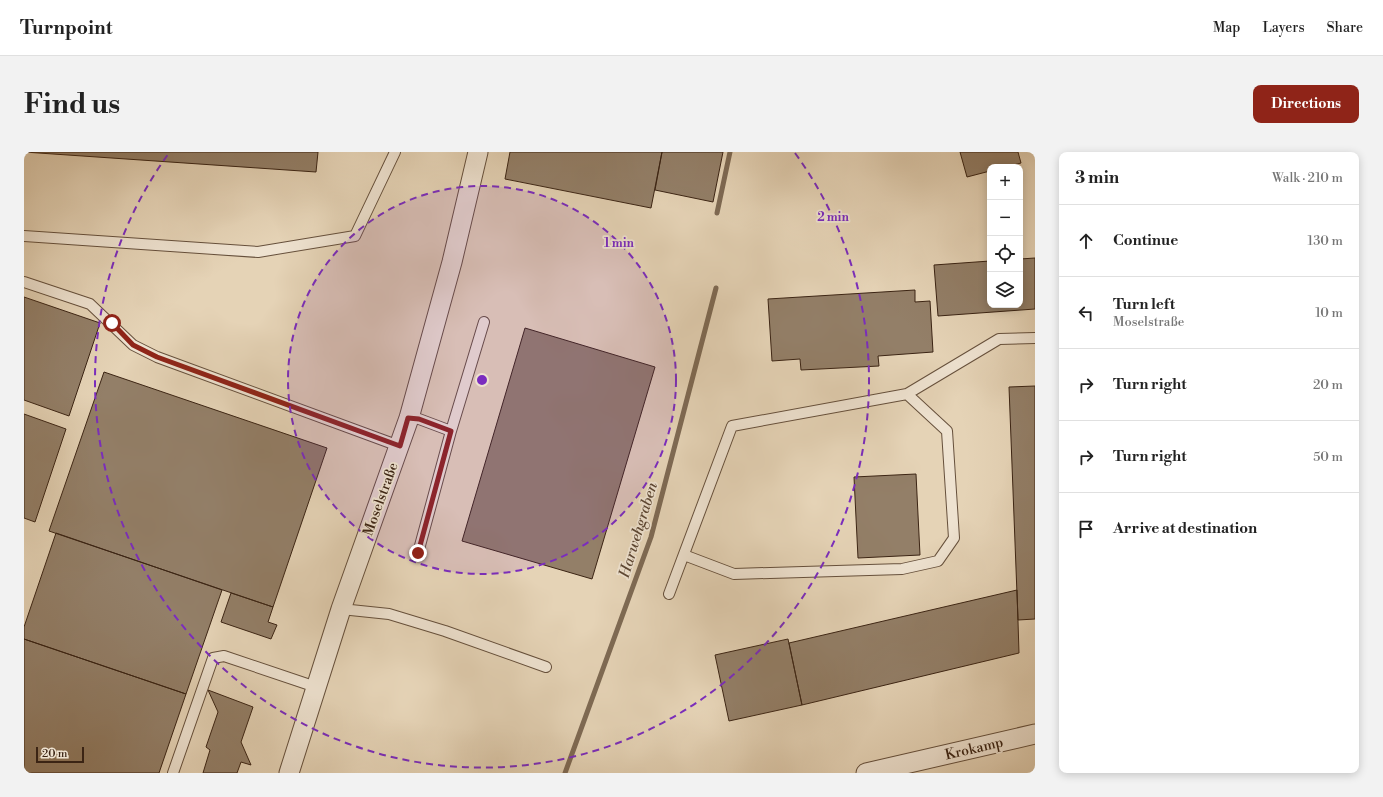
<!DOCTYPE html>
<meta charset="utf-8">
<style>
:root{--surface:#fff;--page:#f2f2f2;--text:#222;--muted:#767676;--line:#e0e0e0;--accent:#8f2418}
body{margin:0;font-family:"Libre Bodoni",serif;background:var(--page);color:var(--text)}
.controls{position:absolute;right:12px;top:12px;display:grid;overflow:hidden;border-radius:8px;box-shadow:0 2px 10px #0003}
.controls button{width:36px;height:36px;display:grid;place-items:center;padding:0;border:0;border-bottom:1px solid var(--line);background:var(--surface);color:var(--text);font:20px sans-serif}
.scale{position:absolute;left:12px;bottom:10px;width:48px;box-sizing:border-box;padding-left:4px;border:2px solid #3b2414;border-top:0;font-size:11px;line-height:14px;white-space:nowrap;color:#3b2414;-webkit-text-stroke:3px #eee2d0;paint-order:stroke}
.stop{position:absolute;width:12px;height:12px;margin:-9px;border:3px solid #8f2418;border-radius:50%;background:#fff}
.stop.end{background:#8f2418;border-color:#fff;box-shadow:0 1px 4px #0008}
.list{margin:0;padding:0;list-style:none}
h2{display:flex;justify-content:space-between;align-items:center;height:52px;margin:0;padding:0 16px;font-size:17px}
h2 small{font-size:13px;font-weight:400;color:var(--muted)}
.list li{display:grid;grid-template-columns:26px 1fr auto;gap:12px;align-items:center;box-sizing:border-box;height:72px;padding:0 16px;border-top:1px solid var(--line)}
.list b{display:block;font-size:15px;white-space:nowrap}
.list p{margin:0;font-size:13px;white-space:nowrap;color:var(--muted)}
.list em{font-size:13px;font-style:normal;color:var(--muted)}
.icon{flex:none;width:22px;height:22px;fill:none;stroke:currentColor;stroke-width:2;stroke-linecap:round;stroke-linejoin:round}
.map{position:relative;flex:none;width:1011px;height:621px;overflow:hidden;border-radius:8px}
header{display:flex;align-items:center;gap:24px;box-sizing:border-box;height:56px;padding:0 20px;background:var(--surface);border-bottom:1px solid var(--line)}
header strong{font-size:19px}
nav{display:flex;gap:22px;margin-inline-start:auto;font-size:14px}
.intro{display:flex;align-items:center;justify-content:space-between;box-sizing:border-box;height:96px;padding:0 24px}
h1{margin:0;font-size:28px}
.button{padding:10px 18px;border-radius:8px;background:var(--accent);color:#fff;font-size:14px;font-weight:700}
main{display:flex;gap:24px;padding:0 24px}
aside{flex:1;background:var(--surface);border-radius:8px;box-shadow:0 2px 10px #0003}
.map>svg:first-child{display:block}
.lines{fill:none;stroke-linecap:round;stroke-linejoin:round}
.stream{stroke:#7e6a54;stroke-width:5}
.building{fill:#937f68;stroke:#3b2414}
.lane-casing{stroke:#66503c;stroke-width:12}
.street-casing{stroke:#66503c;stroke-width:21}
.lane{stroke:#eee2d0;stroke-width:10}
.street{stroke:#eee2d0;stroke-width:19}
.route{stroke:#8f2418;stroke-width:5}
.ring{fill:none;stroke:#7b2cbf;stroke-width:2;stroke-dasharray:7 5}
.labels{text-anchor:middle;stroke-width:3.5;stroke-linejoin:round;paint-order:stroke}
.street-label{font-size:14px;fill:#3b2414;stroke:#eee2d0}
.water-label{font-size:15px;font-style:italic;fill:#5d4734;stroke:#eee2d0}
.centre{fill:#7b2cbf;stroke:#eee2d0;stroke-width:2}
.ring-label{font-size:12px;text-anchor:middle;font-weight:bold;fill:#7b2cbf;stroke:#eee2d0;stroke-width:3.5;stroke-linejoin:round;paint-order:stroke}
</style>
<header>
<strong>Turnpoint</strong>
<nav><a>Map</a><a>Layers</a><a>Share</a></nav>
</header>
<div class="intro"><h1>Find us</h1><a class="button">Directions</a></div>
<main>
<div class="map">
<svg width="1011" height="621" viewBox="0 0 1011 621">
<rect width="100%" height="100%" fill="#e5d3b6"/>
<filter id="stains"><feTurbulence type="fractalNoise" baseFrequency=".005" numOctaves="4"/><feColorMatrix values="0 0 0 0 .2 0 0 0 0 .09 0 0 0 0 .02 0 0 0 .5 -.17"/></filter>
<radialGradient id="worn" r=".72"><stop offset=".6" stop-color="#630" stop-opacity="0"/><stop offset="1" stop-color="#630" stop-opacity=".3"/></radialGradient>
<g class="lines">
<path class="stream" d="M693 61 706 0
M541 621 627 385 692 136"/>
</g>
<path class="building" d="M0 0H294L292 20Z
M486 0H638L627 56 481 27Z
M638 0H699L689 50 631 38Z
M936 0H994L997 11 982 15H966V19L943 25Z
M1011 106V157L914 164 910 113 966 109V153H996V107Z
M891 138V150L906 149 909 200 854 204 855 214 777 218 776 207 748 209 744 147Z
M0 145 76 171 45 264 0 248Z
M501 176 631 215 568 427 438 389Z
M80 220 303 296 249 455 25 379Z
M1011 234V467L994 468 985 235Z
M0 262 42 277 11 370 0 366Z
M892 322 896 403 834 406 830 325Z
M32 381 198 438 162 542 0 487V475Z
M993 438 995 501 778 553 765 491Z
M207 441 249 455 244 470 253 473 247 487 197 470Z
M0 487 162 542 135 621H0Z
M764 487 778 553 705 569 691 503Z
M184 538 229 555 217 590 227 613 217 610 213 621H179L186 598 182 595 194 560Z"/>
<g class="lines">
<defs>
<path id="lane" d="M0 84 234 100 331 84 371 0
M0 130 66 152 109 193 133 205 375 294
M385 266 395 267 427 279 394 401
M427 279 460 170
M660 403 710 422 878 417 914 409 930 386 923 279 883 242
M645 442 708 274 883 242 975 187 1011 186
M317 457 365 462 421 479 522 515
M149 621 189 506 200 504 292 535"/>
<path id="street" d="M265 621 317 457 385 266 428 110 454 0
M842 621 1011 582"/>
</defs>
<use href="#lane" class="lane-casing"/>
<use href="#street" class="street-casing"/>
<use href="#lane" class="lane"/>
<use href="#street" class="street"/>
</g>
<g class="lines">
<path class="route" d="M88 171 109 193 133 205 376 294 384 266 395 267 427 279 394 401"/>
</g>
<circle cx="458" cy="228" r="194" fill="#7b2cbf" fill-opacity=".12"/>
<g class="ring">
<circle cx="458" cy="228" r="194"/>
<path d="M771 1A387 387 0 1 1 145 1"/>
</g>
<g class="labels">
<g class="street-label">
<text transform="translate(356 347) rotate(-70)" y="5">Moselstraße</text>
<text transform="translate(950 596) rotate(-13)" y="5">Krokamp</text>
</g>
<g class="water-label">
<text transform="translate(614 378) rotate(-73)" y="5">Harwehgraben</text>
</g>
</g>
<circle cx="458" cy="228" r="6" class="centre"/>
<g class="ring-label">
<text x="809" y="69">2 min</text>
<text x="595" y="95">1 min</text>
</g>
<rect width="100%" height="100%" filter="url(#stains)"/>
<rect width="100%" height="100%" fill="url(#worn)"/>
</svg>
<div class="controls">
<button>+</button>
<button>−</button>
<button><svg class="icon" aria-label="locate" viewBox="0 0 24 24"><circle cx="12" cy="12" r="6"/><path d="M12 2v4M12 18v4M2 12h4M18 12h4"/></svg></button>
<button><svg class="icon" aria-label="layers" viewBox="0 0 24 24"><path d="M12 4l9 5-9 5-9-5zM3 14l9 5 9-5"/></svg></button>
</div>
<div class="scale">20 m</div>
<div class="stop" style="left:88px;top:171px"></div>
<div class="stop end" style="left:394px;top:401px"></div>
</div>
<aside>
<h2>3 min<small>Walk · 210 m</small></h2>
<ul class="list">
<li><svg class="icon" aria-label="ahead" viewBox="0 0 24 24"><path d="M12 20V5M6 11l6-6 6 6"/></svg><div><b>Continue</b></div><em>130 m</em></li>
<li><svg class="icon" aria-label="left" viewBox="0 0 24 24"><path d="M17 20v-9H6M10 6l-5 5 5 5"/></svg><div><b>Turn left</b><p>Moselstraße</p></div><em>10 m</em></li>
<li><svg class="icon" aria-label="right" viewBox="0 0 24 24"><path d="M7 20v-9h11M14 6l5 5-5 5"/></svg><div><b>Turn right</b></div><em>20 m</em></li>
<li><svg class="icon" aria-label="right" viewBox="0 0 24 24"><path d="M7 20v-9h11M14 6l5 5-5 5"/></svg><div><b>Turn right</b></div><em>50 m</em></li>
<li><svg class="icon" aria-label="arrive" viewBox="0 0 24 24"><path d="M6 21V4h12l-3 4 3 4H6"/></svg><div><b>Arrive at destination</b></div></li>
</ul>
</aside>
</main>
